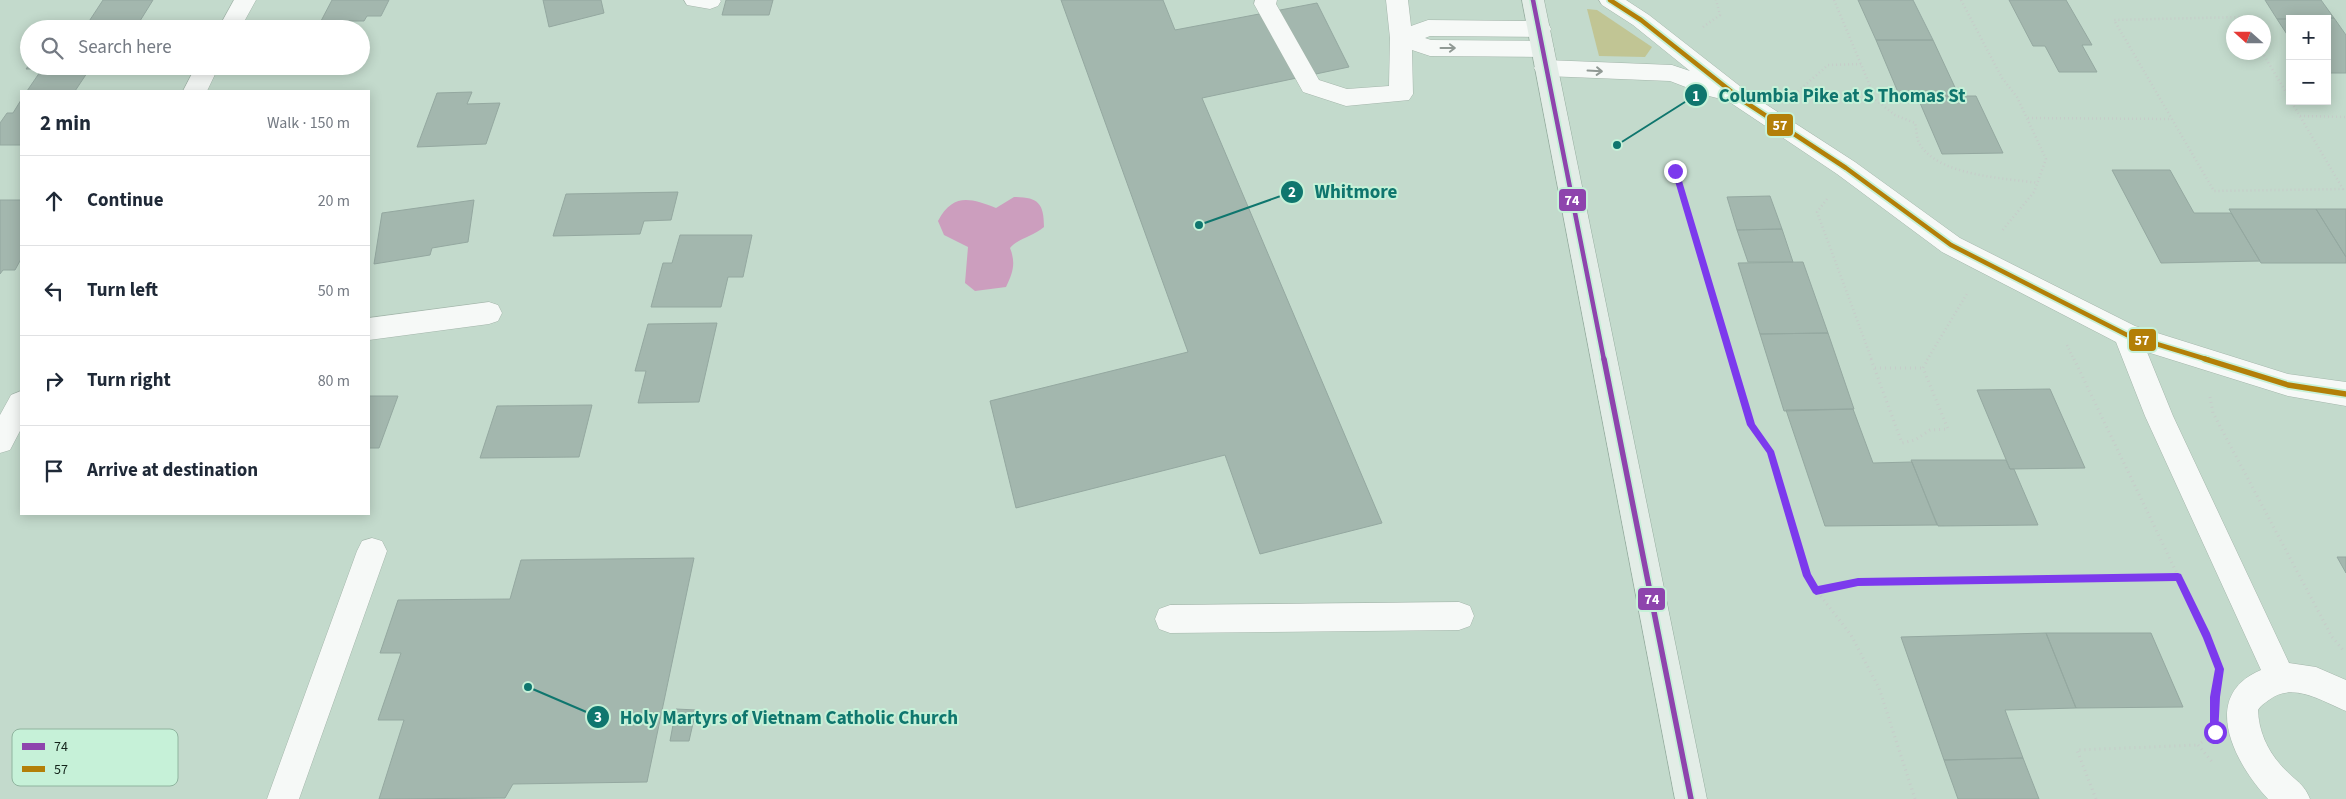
<!DOCTYPE html>
<meta charset="utf-8">
<style>
:root{--surface:#fff;--page:#f6f6f7;--text:#1f2937;--muted:#747a83;--line:#e0e1e3}
body{margin:0;font-family:"Source Sans 3",sans-serif;background:var(--page);color:var(--text)}
.controls{position:absolute;right:15px;top:15px;display:grid;overflow:hidden;border-radius:0px;box-shadow:0 2px 12px #0003}
.controls button{width:45px;height:45px;display:grid;place-items:center;padding:0;border:0;border-bottom:1px solid var(--line);background:var(--surface);color:var(--text);font:25px sans-serif}
.compass{position:absolute;left:2226px;top:15px;width:45px;height:45px;border-radius:50%;background:var(--surface);box-shadow:0 2px 12px #0003;rotate:291deg}
.stop{position:absolute;width:15px;height:15px;margin:-11px;border:4px solid #7c3aed;border-radius:50%;background:#fff}
.stop.end{background:#7c3aed;border-color:#fff;box-shadow:0 1px 5px #0008}
.list{margin:0;padding:0;list-style:none}
h2{display:flex;justify-content:space-between;align-items:center;height:65px;margin:0;padding:0 20px;font-size:21px}
h2 small{font-size:16px;font-weight:400;color:var(--muted)}
.list li{display:grid;grid-template-columns:32px 1fr auto;gap:15px;align-items:center;box-sizing:border-box;height:90px;padding:0 20px;border-top:1px solid var(--line)}
.list b{display:block;font-size:19px;white-space:nowrap}
.list em{font-size:16px;font-style:normal;color:var(--muted)}
.icon{flex:none;width:28px;height:28px;fill:none;stroke:currentColor;stroke-width:2;stroke-linecap:round;stroke-linejoin:round}
.map{position:relative;flex:none;width:2346px;height:799px;overflow:hidden}
.search{position:absolute;background:var(--surface);box-shadow:0 2px 12px #0003;left:20px;top:20px;width:350px;height:55px;display:flex;align-items:center;gap:12px;box-sizing:border-box;padding:0 18px;border-radius:28px;color:var(--muted);font-size:19px}
.panel{position:absolute;background:var(--surface);box-shadow:0 2px 12px #0003;left:20px;top:90px;width:350px;height:425px;border-radius:0px}
.map>svg:first-child{display:block}
.green{fill:#c1c594}
.water{fill:#cc9ebe}
.building{fill:#a3b7ae;stroke:#94a8a0}
.lines{fill:none;stroke-linecap:round;stroke-linejoin:round}
.minor-casing{stroke:#a4b6ab;stroke-width:1}
.major-casing{stroke:#96ada0;stroke-width:1}
.path-far1{stroke:#c6ccc9;stroke-width:2.5;stroke-dasharray:1 3;stroke-linecap:butt}
.path{stroke:#c6ccc9;stroke-width:3;stroke-dasharray:1 4;stroke-linecap:butt}
.minor{fill:#f6f9f7;fill-rule:evenodd}
.major{fill:#e3ede7;fill-rule:evenodd}
.bus-1-far1-casing{stroke:#c6f1d8;stroke-width:8}
.bus-1-casing{stroke:#c6f1d8;stroke-width:9}
.bus-2-far1-casing{stroke:#c6f1d8;stroke-width:8}
.bus-2-casing{stroke:#c6f1d8;stroke-width:9}
.bus-1-far1{stroke:#8e44ad;stroke-width:4.5}
.bus-1{stroke:#8e44ad;stroke-width:5.5}
.bus-2-far1{stroke:#b37f08;stroke-width:4.5}
.bus-2{stroke:#b37f08;stroke-width:5.5}
.oneway{stroke:#909994}
.route{fill:#7c3aed}
.key{fill:#c6f1d8;stroke:#90b49f;stroke-width:1}
.key-label{font-size:14px;fill:#13241b}
.leader{fill:none;stroke:#0f766e;stroke-width:2}
.callout-dot{fill:#0f766e;stroke:#c6f1d8;stroke-width:2}
.mark-label{font-size:15px;text-anchor:middle;font-weight:bold;fill:#fff}
.callout-label{font-size:19px;text-anchor:middle;font-weight:bold;fill:#0f766e;stroke:#c6f1d8;stroke-width:4;stroke-linejoin:round;paint-order:stroke}
.line-badge{stroke:#c6f1d8;stroke-width:2}
.badge-label{font-size:14px;text-anchor:middle;font-weight:bold;fill:#fff}
</style>
<div class="map">
<svg width="2346" height="799" viewBox="0 0 2346 799">
<rect width="100%" height="100%" fill="#c3dacc"/>
<path class="green" d="M1587 9 1597 10 1652 47 1645 57 1599 56Z"/>
<path class="water" d="M1014 197C1038 197 1044 203 1044 227 1032 237 1019 238 1010 248 1016 263 1013 273 1006 287L975 291 965 283 968 247 944 235 938 221C953 193 970 198 996 208Z"/>
<path class="building" d="M103 0H153L135 29H84Z
M332 0H389L381 16H367L364 21H321Z
M543 0H601L604 13 549 27Z
M726 0H773L769 15H722Z
M1061 0H1163L1175 30 1317 3 1349 67 1202 98 1382 523 1260 554 1225 455 1016 508 990 401 1188 352Z
M1858 0H1913L1933 40H1876Z
M2009 0H2066L2092 45H2082L2097 72H2059L2045 46H2033Z
M2265 0H2321L2334 18 2277 19Z
M2334 18 2346 35V73H2327V19H2301Z
M2277 19H2290V39Z
M1876 40H1933L1959 96 1900 97Z
M29 65 58 67H91L75 91H27L42 69H26Z
M472 92 467 104 500 103 486 144 417 147 437 93Z
M1917 96H1976L2003 153 1942 154Z
M21 100V145H0V123L7 113H13Z
M2112 170H2170L2194 213H2231L2260 261 2161 263Z
M678 192 671 220 644 221 640 234 553 236 566 194Z
M1770 196 1782 229 1737 230 1727 197Z
M0 200H21V259L15 270H3L0 274Z
M474 200 468 242 432 248 430 255 374 264 382 213Z
M2229 209H2316L2346 257V263H2261Z
M2316 209H2346V257Z
M1782 229 1793 262H1748L1737 230Z
M680 235H752L743 277H728L721 307H651L663 263H672Z
M1803 262 1828 333 1760 334 1738 263Z
M717 323 699 402 638 403 646 371H635L648 324Z
M1828 333 1854 409 1784 411 1760 334Z
M2050 389 2085 468 2010 469 1977 390Z
M369 396H398L379 448H369Z
M592 405 579 457 480 458 497 406Z
M1853 409 1873 463 1912 462 1937 525 1825 526 1786 410Z
M1911 460H2006L2010 469H2014L2038 525 1938 526Z
M2337 557H2346V573Z
M694 558 647 782 513 784 505 798 379 799 404 720H378L401 653H380L398 600 510 599 521 560Z
M2046 633H2151L2183 707 2076 708Z
M2046 633 2076 708 2005 710 2023 758 1944 760 1901 637Z
M676 709 696 710 689 741H670Z
M2023 758 2039 799H1958L1944 760Z"/>
<g class="lines">
<defs>
<path id="minor" d="M234 0H256L240 29H218Z
M684 0H720L721 1 718 6 710 9 687 5Z
M1255 0H1277L1276 4 1319 80 1347 89 1389 86 1390 38 1386 0H1408L1411 26 1428 20 1540 21 1548 23 1551 29 1548 35 1540 37 1430 36 1425 38 1431 40 1543 41 1551 43 1554 49 1551 55 1543 57 1430 56 1412 50 1413 94 1409 100 1346 106 1303 92 1254 4Z
M1599 0H1626L1649 15 1750 94 1855 162 1960 238 2135 326 2288 374 2346 382V406L2288 396 2147 352 2173 416 2289 663 2316 667 2346 680V711C2323 702 2293 681 2269 700 2265 703 2261 705 2258 710 2259 738 2273 760 2294 778 2302 785 2306 789 2310 799H2268C2236 765 2198 696 2261 670L2145 416 2116 342 1942 252 1837 174 1722 97 1717 98 1709 96 1670 81 1546 76 1538 74 1534 68 1538 62 1546 60 1672 65 1690 71 1633 25 1602 5Z
M196 66H219L207 91H183Z
M489 302 498 305 502 313 498 321 489 324 369 340V318Z
M21 391V429L10 450 0 453V415L11 395Z
M372 538 382 541 387 551 299 799H267L357 551 362 541Z
M1459 602 1470 606 1474 616 1470 626 1459 630 1170 633 1159 629 1155 619 1159 609 1170 605Z"/>
<path id="major" d="M1522 0H1544L1707 799H1675Z"/>
</defs>
<use href="#minor" class="minor-casing"/>
<use href="#major" class="major-casing"/>
<path class="path-far1" d="M1834 0 1876 100 1895 115 1915 123C1917 130 1916 140 1921 146 1941 176 2005 178 2038 183
M1961 0 2002 78 2017 97 2046 159 2034 192 2001 232
M2244 22 2242 17 2114 20 2214 191 2343 189 2291 101
M1703 27 1720 15 1716 0
M2262 52 2290 99
M1795 94 1828 65 1861 64
M2300 116 2346 117
M2028 118 2172 119
M1675 171 1732 360
M1827 199 1817 212 1872 360
M2067 345 2074 360
M1927 360 1968 292"/>
<path class="path" d="M1731 359 1751 425 1770 451 1807 576 1816 590
M1871 359 1902 443 1915 440 1930 430 1948 429 1923 368 1928 359
M2074 359 2207 636 2220 670
M1875 368H1923
M2210 397 2213 413 2332 637 2344 651
M2206 739 2198 745 2213 763
M1915 799 1879 688 1851 635 1816 590 1858 582 2178 577
M2096 799 2077 750 2198 745"/>
<use href="#minor" class="minor"/>
<use href="#major" class="major"/>
<defs>
<path id="bus-1-far1" d="M1533 0 1604 360"/>
<path id="bus-1" d="M1604 359 1691 799"/>
<path id="bus-2-far1" d="M1610 0 1641 20 1742 100 1846 168 1951 245 2127 335 2209 360"/>
<path id="bus-2" d="M2205 359 2288 385 2346 394"/>
</defs>
<use href="#bus-1-far1" class="bus-1-far1-casing"/>
<use href="#bus-1" class="bus-1-casing"/>
<use href="#bus-2-far1" class="bus-2-far1-casing"/>
<use href="#bus-2" class="bus-2-casing"/>
<use href="#bus-1-far1" class="bus-1-far1"/>
<use href="#bus-1" class="bus-1"/>
<use href="#bus-2-far1" class="bus-2-far1"/>
<use href="#bus-2" class="bus-2"/>
</g>
<defs><path id="oneway-shaft" d="M-6 0H5M1.5-3L5.5 0L1.5 3" fill="none" stroke-width="1.6" stroke-linecap="round" stroke-linejoin="round" transform="scale(1.25)"/></defs>
<g class="oneway">
<use href="#oneway-shaft" transform="translate(1448 48)"/>
<use href="#oneway-shaft" transform="translate(1595 71) rotate(3)"/>
</g>
<path class="route" d="M1675 168 1679 171 1755 424 1774 451 1811 574 1818 586 1858 578 2178 573 2181 574 2210 633 2224 669 2220 697 2218 735H2211L2210 732V697L2215 669 2203 638 2176 581 1858 586 1816 595 1813 593 1803 576 1767 453 1747 425 1672 171Z"/>
<rect x="12" y="729" width="166" height="57" rx="8" class="key"/>
<rect x="22" y="743" width="23" height="7" fill="#8e44ad"/>
<rect x="22" y="766" width="23" height="6" fill="#b37f08"/>
<g class="key-label">
<text x="54" y="751">74</text>
<text x="54" y="774">57</text>
</g>
<path class="leader" d="M1617 145L1696 95M1199 225L1292 192M528 687L598 717"/>
<g class="callout-dot">
<circle cx="1617" cy="145" r="5"/>
<circle cx="1199" cy="225" r="5"/>
<circle cx="528" cy="687" r="5"/>
<circle cx="1696" cy="95" r="12"/>
<circle cx="1292" cy="192" r="12"/>
<circle cx="598" cy="717" r="12"/>
</g>
<g class="mark-label">
<text x="1696" y="101">1</text>
<text x="1292" y="197">2</text>
<text x="598" y="722">3</text>
</g>
<g class="callout-label">
<text x="1842" y="102">Columbia Pike at S Thomas St</text>
<text x="1356" y="198">Whitmore</text>
<text x="789" y="724">Holy Martyrs of Vietnam Catholic Church</text>
</g>
<g class="line-badge">
<rect x="1766" y="113" width="28" height="24" rx="5" fill="#b37f08"/>
<rect x="1558" y="188" width="29" height="24" rx="5" fill="#8e44ad"/>
<rect x="2128" y="328" width="29" height="24" rx="5" fill="#b37f08"/>
<rect x="1637" y="587" width="29" height="24" rx="5" fill="#8e44ad"/>
</g>
<g class="badge-label">
<text x="1780" y="130">57</text>
<text x="1572" y="205">74</text>
<text x="2142" y="345">57</text>
<text x="1652" y="604">74</text>
</g>
</svg>
<div class="controls">
<button>+</button>
<button>−</button>
</div>
<svg class="compass" viewBox="-18 -18 36 36"><path d="M0-13l5 13h-10z" fill="#e53935"/><path d="M0 13l5-13h-10z" fill="#747a83"/></svg>
<div class="stop" style="left:2215px;top:732px"></div>
<div class="stop end" style="left:1675px;top:171px"></div>
<div class="search"><svg class="icon" aria-label="search" viewBox="0 0 24 24"><circle cx="10" cy="10" r="6"/><path d="M15 15l6 6"/></svg>Search here</div>
<section class="panel">
<h2>2 min<small>Walk · 150 m</small></h2>
<ul class="list">
<li><svg class="icon" aria-label="ahead" viewBox="0 0 24 24"><path d="M12 20V5M6 11l6-6 6 6"/></svg><div><b>Continue</b></div><em>20 m</em></li>
<li><svg class="icon" aria-label="left" viewBox="0 0 24 24"><path d="M17 20v-9H6M10 6l-5 5 5 5"/></svg><div><b>Turn left</b></div><em>50 m</em></li>
<li><svg class="icon" aria-label="right" viewBox="0 0 24 24"><path d="M7 20v-9h11M14 6l5 5-5 5"/></svg><div><b>Turn right</b></div><em>80 m</em></li>
<li><svg class="icon" aria-label="arrive" viewBox="0 0 24 24"><path d="M6 21V4h12l-3 4 3 4H6"/></svg><div><b>Arrive at destination</b></div></li>
</ul>
</section>
</div>
